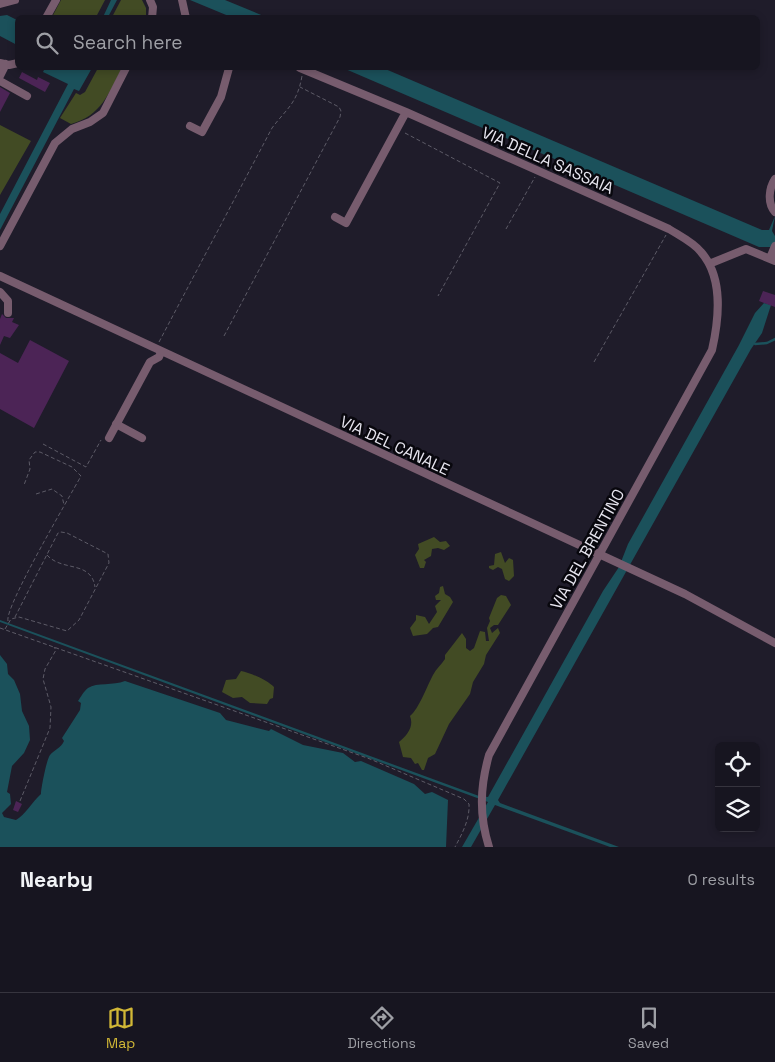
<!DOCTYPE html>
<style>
:root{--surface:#171520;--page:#24222d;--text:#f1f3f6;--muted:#9e9fa5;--line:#36343e;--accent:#d1b736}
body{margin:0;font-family:"Space Grotesk",sans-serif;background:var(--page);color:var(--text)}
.controls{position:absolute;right:15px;bottom:15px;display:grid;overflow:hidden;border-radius:8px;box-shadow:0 2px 8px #0003}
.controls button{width:45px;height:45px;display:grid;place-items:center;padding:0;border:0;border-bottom:1px solid var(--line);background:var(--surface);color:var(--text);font:25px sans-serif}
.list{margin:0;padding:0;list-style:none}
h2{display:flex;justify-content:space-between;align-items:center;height:65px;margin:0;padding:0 20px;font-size:21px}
h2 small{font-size:16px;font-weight:400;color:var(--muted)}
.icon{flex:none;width:28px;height:28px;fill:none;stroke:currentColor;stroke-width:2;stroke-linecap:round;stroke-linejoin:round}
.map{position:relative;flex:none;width:775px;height:847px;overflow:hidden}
.search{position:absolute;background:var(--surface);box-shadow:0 2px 8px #0003;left:15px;right:15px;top:15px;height:55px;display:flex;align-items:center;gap:12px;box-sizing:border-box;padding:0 18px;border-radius:8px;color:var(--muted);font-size:19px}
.sheet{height:145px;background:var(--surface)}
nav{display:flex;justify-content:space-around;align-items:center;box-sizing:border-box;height:70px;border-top:1px solid var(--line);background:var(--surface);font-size:14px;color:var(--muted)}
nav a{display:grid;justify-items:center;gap:2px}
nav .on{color:var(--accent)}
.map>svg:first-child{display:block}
.green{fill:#424b24}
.water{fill:#1b515b}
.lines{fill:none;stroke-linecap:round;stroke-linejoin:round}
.stream{stroke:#1b515b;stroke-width:2.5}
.building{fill:#4c2456}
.path{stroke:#5d5b67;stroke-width:1;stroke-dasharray:4 2.5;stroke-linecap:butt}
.minor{stroke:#775c6e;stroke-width:8}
.labels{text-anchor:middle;stroke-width:5;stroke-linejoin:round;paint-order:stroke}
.street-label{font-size:16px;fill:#e7e5ef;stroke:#08070d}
</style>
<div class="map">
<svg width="775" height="847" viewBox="0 0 775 847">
<rect width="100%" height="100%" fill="#1f1c2a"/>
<path class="green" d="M61 0H105L96 17H52Z
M121 0H142L146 8V17H112Z
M98 68H122C109 93 101 116 71 124L60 118 76 93 80 95 85 92Z
M0 125 31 141 0 195Z
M434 537 440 542 446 541 450 546 444 550 438 548 432 549 431 556 424 560 426 562 424 568H420L415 555 419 549 418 544Z
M501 552 505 563 509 558 513 560 514 576 509 581 505 579 502 569 498 567 493 570 489 568V566L494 565 495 554Z
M443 586 445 594 450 597 453 602 438 627 433 628 427 634 413 636 410 628 416 620V615L425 617 429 624 437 612 435 606 441 600H436L435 596 439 593 440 587Z
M501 595 506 596 511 605 498 625H494L490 628 492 633 498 628 500 633 486 655 484 664 473 682 470 694 449 724 435 754 428 758 424 770H422L418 763 415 764 411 758 403 757 399 742C408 735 414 726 410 716 419 709 427 686 433 675 436 669 441 665 445 659V655L462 633 466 639V648L470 651 474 648 480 631 485 632 486 641H489L487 628 490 621 489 618 497 598Z
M241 671C251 673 267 680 274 687L273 698 270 699 267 704 250 703 242 697 233 698 222 692 226 680 236 679Z"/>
<path class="water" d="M111 0H117L108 17H103Z
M190 0H225L266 17H231Z
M7 15 17 20V45L0 36V16Z
M45 68H92L79 91 74 89 0 230V214L68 84 43 72Z
M343 68H383L762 230H769L775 216 772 231 775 236V247H759Z
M764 303 771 305 762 333 751 349 498 800 500 803 619 847H610L495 805 471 847H462L488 802 0 622V620L479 796 488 797 603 591 619 567 628 544 739 345 755 313Z
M0 655 7 664 8 674 14 680 20 694 22 711 29 726 30 740 24 753 12 766 7 792 10 794 11 804 2 813 4 817 16 820C25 815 32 802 41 794 41 788 47 758 50 755 54 750 61 748 64 741L62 738 80 710 81 703 78 701C81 697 83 692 88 688 97 682 113 686 125 681L220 713 226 720 269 731 271 729 303 745 343 753 355 762 361 761 414 784 425 794 432 792 448 800 446 847H0Z"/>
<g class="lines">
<path class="stream" d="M755 344 767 343 775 339"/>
</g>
<path class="building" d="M22 72 37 80 38 77 50 83 45 92 19 78Z
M0 87 10 93 0 112Z
M763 291 775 295V307L759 301Z
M2 314 6 318H14L12 322 19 325 10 338 4 336 0 345V319Z
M30 340 69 361 34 428 0 409V353L18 363Z
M16 801 22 804 18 812 13 810Z"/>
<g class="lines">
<path class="path" d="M405 133 500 183 438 296
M506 229 535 177
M224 336 340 117 341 111 339 107 300 87
M159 342 272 128C287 108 297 104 302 76
M594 362 666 235
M43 444 86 467 101 440
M36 494 52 489 62 496 64 505
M47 555C62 572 91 560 95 587
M8 621C4 608 70 496 81 476L72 467 40 452H35L29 460 30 469 24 485
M0 628 370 759 464 799 469 804C470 819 462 834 455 847
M5 629 11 619 19 617 67 631 79 620 109 563 108 554 67 533 61 532 58 533 15 617
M20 801 50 728 51 707 43 679 45 669 56 650 54 647"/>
<path class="minor" d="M150 0 153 7 152 18
M182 0 186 18
M0 4 15 0
M46 18 56 0
M0 63 9 65 18 63
M300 68 406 112 669 229C680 236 693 242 701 252 724 278 719 319 712 350L489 755C480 787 479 815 489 847
M0 76 6 64
M0 81 27 96
M190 126 202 132 221 97 229 68
M775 179C769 188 767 203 775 212
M335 217 346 223 406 112
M0 246 55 143 72 129 90 122 103 113 126 68
M770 258 775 246
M709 264 746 249 775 261
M0 276 685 594 775 643
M0 292 8 301V313
M116 424 142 438
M109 438 150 362 159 357 161 352"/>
</g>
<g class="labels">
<g class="street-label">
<text transform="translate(548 160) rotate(24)" y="6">VIA DELLA SASSAIA</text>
<text transform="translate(395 445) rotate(25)" y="6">VIA DEL CANALE</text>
<text transform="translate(587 549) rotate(-61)" y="6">VIA DEL BRENTINO</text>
</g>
</g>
</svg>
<div class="controls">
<button><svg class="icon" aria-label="locate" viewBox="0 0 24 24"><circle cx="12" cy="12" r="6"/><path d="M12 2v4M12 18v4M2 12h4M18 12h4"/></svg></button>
<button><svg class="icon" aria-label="layers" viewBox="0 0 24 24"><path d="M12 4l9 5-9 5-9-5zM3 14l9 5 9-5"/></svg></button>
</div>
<div class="search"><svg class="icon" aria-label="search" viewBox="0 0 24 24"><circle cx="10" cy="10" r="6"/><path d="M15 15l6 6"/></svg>Search here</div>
</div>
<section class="sheet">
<h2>Nearby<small>0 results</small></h2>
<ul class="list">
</ul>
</section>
<nav>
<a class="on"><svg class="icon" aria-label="map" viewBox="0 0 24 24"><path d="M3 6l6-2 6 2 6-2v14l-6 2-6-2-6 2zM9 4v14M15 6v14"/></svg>Map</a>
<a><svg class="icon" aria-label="directions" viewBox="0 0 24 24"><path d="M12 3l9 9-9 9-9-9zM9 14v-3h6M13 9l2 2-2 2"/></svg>Directions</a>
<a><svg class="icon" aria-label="saved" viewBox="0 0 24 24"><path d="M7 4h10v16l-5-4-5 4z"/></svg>Saved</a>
</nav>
